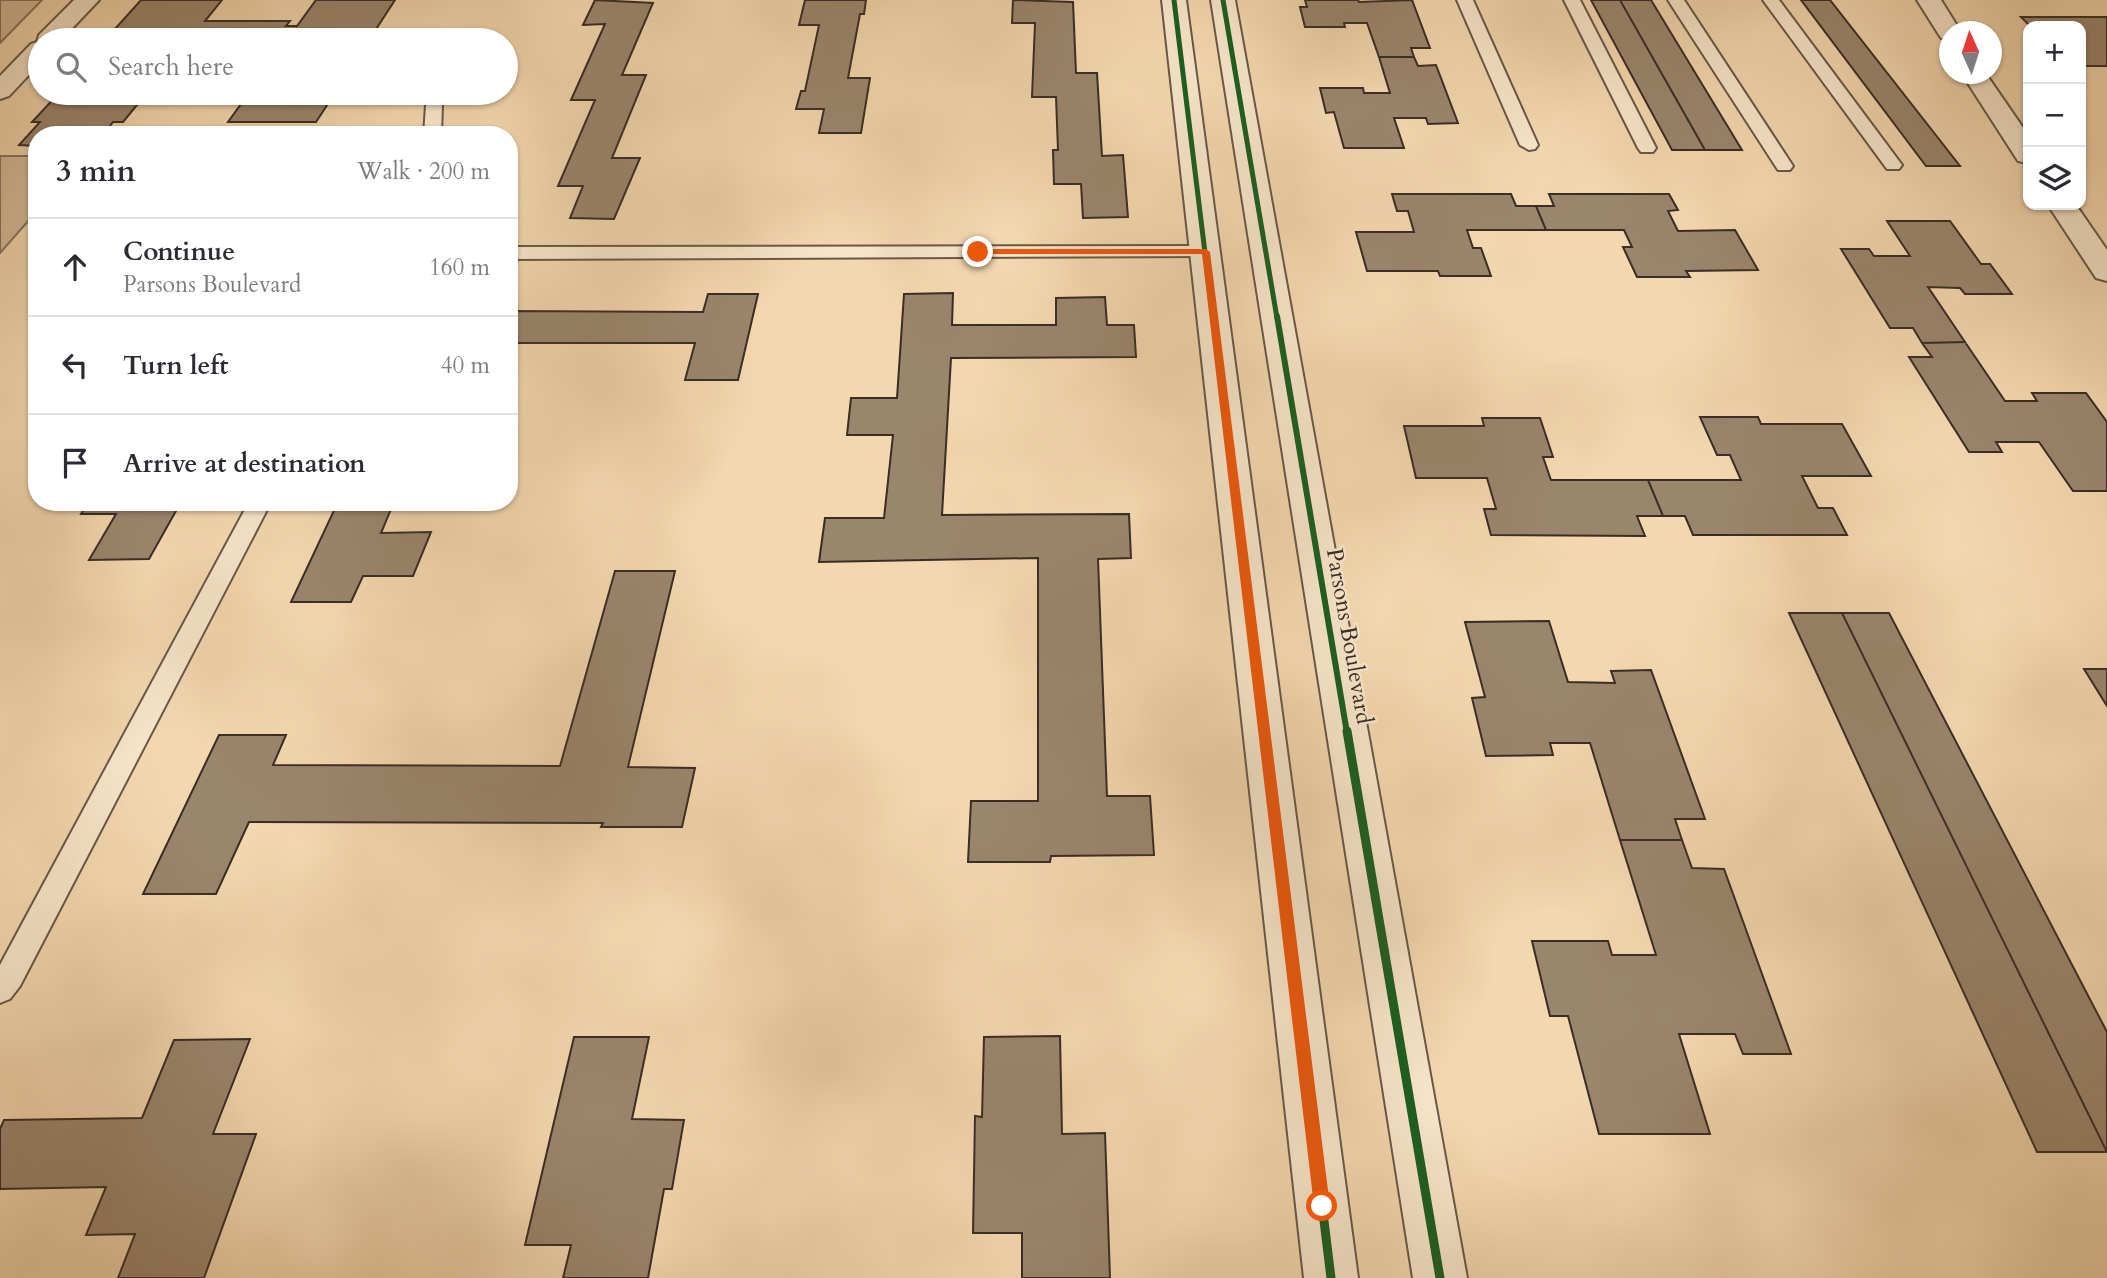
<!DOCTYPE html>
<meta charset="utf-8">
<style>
:root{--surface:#fff;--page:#f2f2f3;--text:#2b2b33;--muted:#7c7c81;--line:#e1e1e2}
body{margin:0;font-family:Cardo,serif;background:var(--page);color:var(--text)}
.controls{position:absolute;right:21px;top:21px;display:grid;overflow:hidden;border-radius:14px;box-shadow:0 2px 5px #0004}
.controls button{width:63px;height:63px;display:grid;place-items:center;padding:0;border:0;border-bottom:2px solid var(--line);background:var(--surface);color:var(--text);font:35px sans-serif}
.compass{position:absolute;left:1939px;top:21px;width:63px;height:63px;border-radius:50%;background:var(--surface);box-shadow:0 2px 5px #0004;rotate:357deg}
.stop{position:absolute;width:21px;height:21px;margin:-16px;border:5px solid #ea580c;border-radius:50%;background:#fff}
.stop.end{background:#ea580c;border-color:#fff;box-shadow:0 2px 7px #0008}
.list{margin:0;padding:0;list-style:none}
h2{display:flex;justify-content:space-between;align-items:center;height:91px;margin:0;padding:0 28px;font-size:30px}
h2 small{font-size:23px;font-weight:400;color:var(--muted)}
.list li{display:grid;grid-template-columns:46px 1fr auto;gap:21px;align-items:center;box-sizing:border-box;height:98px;padding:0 28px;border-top:2px solid var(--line)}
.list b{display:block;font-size:26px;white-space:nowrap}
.list p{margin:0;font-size:23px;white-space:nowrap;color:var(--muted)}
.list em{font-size:23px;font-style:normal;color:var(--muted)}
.icon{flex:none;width:38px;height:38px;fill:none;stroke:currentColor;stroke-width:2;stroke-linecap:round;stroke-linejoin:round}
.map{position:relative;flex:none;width:2107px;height:1278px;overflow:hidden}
.search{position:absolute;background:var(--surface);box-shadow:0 2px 5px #0004;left:28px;top:28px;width:490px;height:77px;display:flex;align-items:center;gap:18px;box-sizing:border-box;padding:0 24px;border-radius:38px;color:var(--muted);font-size:26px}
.panel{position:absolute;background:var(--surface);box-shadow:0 2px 5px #0004;left:28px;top:126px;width:490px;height:385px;border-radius:28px}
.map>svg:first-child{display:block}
.green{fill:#d3ba97;stroke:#86745e;stroke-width:2}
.building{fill:#9a856d;stroke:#392d26;stroke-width:2}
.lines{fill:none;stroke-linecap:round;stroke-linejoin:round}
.service-casing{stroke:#685848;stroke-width:4}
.minor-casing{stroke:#685848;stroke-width:4}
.tertiary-casing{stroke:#685848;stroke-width:4}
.service{fill:#f7e5ca;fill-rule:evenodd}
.minor{fill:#f7e5ca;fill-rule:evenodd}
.tertiary{fill:#f7e5ca;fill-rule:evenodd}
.cycleway-far2-casing{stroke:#f7e5ca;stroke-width:9}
.cycleway-far1-casing{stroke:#f7e5ca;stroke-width:10}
.cycleway-casing{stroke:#f7e5ca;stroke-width:13}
.cycleway-far2{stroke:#1b5e20;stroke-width:5}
.cycleway-far1{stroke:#1b5e20;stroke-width:6}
.cycleway{stroke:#1b5e20;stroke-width:9}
.route{fill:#ea580c}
.labels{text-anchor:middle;stroke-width:5;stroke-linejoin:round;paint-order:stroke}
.street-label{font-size:23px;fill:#392d26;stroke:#f7e5ca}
</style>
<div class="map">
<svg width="2107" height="1278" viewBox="0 0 2107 1278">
<rect width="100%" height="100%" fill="#f3d7ae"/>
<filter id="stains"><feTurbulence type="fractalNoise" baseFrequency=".00286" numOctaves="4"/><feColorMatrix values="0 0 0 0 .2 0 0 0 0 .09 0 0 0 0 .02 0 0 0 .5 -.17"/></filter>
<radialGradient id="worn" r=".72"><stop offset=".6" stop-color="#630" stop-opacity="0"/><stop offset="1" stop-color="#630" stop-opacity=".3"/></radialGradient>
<path class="green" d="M0 0H42L0 43Z
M0 156H37V211L0 253Z"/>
<path class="building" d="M141 0H222L205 21H290L286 26H297L316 0H395L369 40H105Z
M595 0 653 3 622 75H646L612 158H640L614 219 570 218 583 186H558L595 100H571L605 24 583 25Z
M805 0H866L864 14H860L848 78H870L861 133H819L824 109H796L801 91H805L819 25H799Z
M1013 0 1073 2 1076 73H1097L1102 156 1123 155 1128 217 1083 218 1081 184H1054L1053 150H1058L1056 97H1032L1035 23H1012Z
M1305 0H1358L1359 2 1412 0 1430 48H1411L1414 57H1379L1367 23H1344L1345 27H1305L1300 7H1307Z
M1591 0H1620L1705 150H1672Z
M1620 0H1651L1742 150H1705Z
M1801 0H1830L1960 166H1926Z
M2021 17H2107V66H2081V26H2030Z
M1379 57H1414L1418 66 1436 65 1458 123 1428 124 1426 118H1394L1404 148H1344L1334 112 1326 113 1320 88H1363L1364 93H1390Z
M59 93H147L123 122H113L103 135H37V146L19 145 40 122H32Z
M249 93H335L316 122H228Z
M1392 194H1511L1516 206H1536L1546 230H1467L1473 248H1481L1491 276H1440L1438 271H1367L1356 232H1414L1408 211H1397Z
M1549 194H1669L1678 210 1668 211 1678 231 1735 230 1758 270 1686 271 1690 277H1637L1623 247H1632L1624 230H1546L1536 206H1554Z
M1887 221H1950L1981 264H1990L2012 294H1965L1960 288 1928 287 1965 342 1922 343 1913 328H1890L1841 249H1869L1874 256H1910Z
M953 293 952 325H1056V298L1105 297 1107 325H1134L1136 357 951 358 942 515 1129 514 1131 558 1098 559 1107 796H1150L1154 855 1051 856 1050 862H968L971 801H1038V558L819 562 825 518H884L893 435H847L851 398H897L904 294Z
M708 294H758L738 380H685L695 343H509V311L703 312Z
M1965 342 2005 401H2037L2032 393H2086L2107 422V491H2073L2039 442H1996L2002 452H1969L1909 357H1932L1922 343Z
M1700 417H1758L1761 424H1842L1871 476H1802L1818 508H1833L1847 535H1693L1685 516H1663L1648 480H1741L1730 455H1717Z
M1482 418H1540L1553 457H1543L1551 480H1648L1663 516H1637L1645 536 1491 535 1484 509H1496L1487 478H1416L1404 426H1484Z
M88 502H181L149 559 89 560 116 514H81Z
M338 502H394L381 533 431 532 413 576H363L351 602H291Z
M615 571H675L628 767 695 768 682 827H601L603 823 249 822 216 894H143L219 735H286L273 765 560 766Z
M1789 613H1842L2107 1152H2037Z
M1842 613H1889L2107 1032V1152Z
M1549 621 1568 682 1615 683 1611 671 1651 670 1705 819H1675L1682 840H1620L1590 743H1550L1553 755 1486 756 1472 698 1485 697 1465 622Z
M2084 669H2107V706Z
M1620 840H1682L1692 868 1724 869 1791 1054H1743L1735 1034H1679L1710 1134H1599L1568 1016H1550L1532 941H1608L1612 955H1656Z
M1060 1036 1062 1134 1105 1133 1110 1278H1022V1233H973L975 1116 982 1117 984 1037Z
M574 1037H649L632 1119 684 1120 672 1189H664L648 1278H563L571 1245H525Z
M250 1039 213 1134H256L204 1278H118L135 1234 86 1235 106 1187 0 1189V1129L4 1120 142 1118 174 1040Z"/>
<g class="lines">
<defs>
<path id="service" d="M1457 0H1473L1538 145 1535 149 1529 150 1520 145Z
M1564 0H1580L1656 148 1653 152H1641L1638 148Z
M1668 0H1684L1793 166 1790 170H1778Z
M1763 0H1779L1899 161 1902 165 1899 169H1887Z
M461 35 469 40H452L454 37Z
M430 93H446L442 105 441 135H424L426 105Z
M1206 246 1213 248 1215 252 1213 256 509 259V247Z
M249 502H271L20 986 10 999 0 1003V965Z"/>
<path id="minor" d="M74 0H99L61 40H40V63L9 96 0 99V76L31 44 37 42 39 35Z
M1917 0H1941L1961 32H1950V40L1941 38Z
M1962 74H1986L2028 135V163L2018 161Z
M2048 205H2076L2107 250V281L2096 278Z"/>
<path id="tertiary" d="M1162 0H1186L1358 1278H1304Z
M1211 0H1235L1467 1278H1413Z"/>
</defs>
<use href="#service" class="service-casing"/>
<use href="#minor" class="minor-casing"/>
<use href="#tertiary" class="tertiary-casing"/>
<use href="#service" class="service"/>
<use href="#minor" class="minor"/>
<use href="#tertiary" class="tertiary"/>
<defs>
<path id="cycleway-far2" d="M1174 0 1213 318
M1223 0 1277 318"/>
<path id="cycleway-far1" d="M1213 316 1264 733
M1277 316 1347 733"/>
<path id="cycleway" d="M1264 731 1331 1278
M1347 731 1440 1278"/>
</defs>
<use href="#cycleway-far2" class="cycleway-far2-casing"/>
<use href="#cycleway-far1" class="cycleway-far1-casing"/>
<use href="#cycleway" class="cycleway-casing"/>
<use href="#cycleway-far2" class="cycleway-far2"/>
<use href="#cycleway-far1" class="cycleway-far1"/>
<use href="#cycleway" class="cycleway"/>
</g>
<path class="route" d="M978 249H1206L1210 252 1330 1206 1328 1212 1322 1214 1317 1212 1314 1206 1202 254H975L974 252Z"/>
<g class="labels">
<g class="street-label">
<text transform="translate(1350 636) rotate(80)" y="8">Parsons Boulevard</text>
</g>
</g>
<rect width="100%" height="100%" filter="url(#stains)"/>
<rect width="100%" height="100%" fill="url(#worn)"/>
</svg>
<div class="controls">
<button>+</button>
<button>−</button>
<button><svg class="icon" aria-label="layers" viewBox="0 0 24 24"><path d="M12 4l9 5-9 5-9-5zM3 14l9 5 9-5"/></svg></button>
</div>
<svg class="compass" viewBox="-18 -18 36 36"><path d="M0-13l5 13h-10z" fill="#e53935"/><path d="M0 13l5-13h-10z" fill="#7c7c81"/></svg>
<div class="stop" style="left:1322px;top:1206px"></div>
<div class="stop end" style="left:978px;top:252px"></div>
<div class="search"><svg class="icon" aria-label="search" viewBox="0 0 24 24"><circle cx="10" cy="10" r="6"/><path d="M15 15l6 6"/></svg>Search here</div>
<section class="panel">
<h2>3 min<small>Walk · 200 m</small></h2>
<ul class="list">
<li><svg class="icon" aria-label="ahead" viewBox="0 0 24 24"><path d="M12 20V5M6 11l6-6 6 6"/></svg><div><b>Continue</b><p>Parsons Boulevard</p></div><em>160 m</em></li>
<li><svg class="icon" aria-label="left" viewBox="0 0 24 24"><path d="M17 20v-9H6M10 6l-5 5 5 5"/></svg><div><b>Turn left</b></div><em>40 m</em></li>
<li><svg class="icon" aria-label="arrive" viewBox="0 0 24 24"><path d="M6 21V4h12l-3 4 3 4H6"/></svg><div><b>Arrive at destination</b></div></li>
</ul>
</section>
</div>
